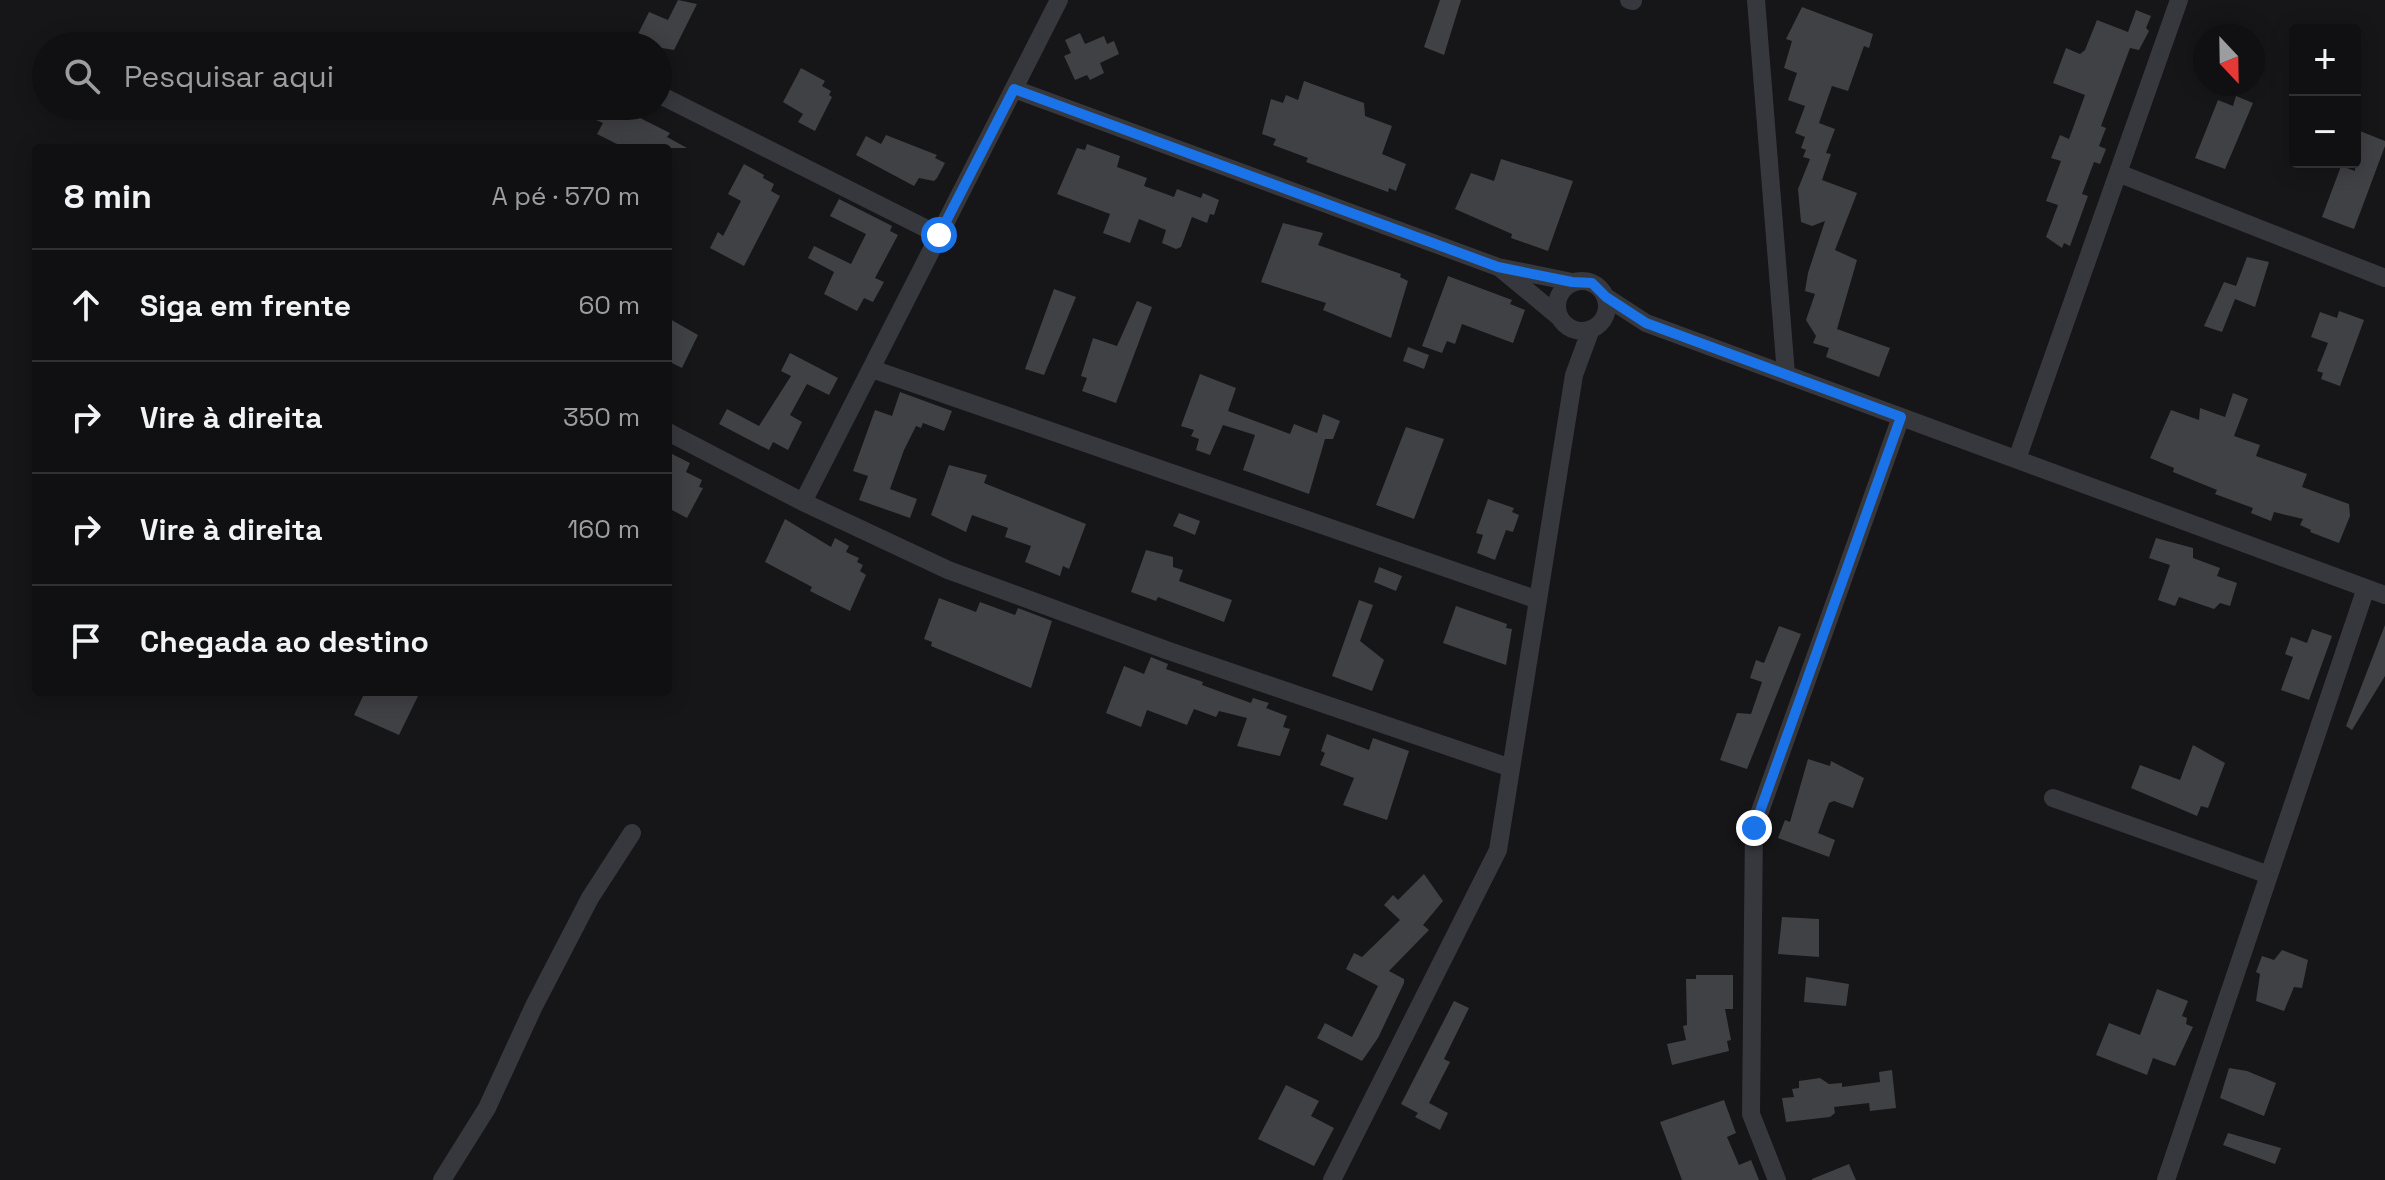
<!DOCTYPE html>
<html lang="pt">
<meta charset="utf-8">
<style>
:root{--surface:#101012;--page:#1e1e20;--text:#f1f3f6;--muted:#9c9d9f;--line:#303032}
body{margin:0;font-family:"Space Grotesk",sans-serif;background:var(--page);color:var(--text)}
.controls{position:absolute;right:24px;top:24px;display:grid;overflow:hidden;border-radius:8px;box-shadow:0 4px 20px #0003}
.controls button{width:72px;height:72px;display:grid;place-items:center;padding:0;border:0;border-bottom:2px solid var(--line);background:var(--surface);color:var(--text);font:40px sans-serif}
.compass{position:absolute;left:2193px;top:24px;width:72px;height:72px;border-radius:50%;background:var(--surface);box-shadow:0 4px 20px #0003;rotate:158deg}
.stop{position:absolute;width:24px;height:24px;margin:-18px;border:6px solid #1a73e8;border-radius:50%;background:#fff}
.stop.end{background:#1a73e8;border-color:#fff;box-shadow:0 2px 8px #0008}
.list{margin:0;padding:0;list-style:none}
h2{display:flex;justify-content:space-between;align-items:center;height:104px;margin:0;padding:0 32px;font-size:34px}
h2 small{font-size:26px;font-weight:400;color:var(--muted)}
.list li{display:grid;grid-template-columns:52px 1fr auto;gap:24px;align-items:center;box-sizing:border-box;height:112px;padding:0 32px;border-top:2px solid var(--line)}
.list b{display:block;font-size:30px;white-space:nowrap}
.list em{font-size:26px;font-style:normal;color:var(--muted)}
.icon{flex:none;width:44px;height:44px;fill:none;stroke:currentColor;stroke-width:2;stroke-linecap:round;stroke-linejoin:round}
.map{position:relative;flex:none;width:2385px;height:1180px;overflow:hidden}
.search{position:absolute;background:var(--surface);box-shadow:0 4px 20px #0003;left:32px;top:32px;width:640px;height:88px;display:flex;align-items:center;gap:20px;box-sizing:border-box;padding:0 28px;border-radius:44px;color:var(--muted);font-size:30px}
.panel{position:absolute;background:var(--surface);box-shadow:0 4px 20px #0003;left:32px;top:144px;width:640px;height:552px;border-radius:8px}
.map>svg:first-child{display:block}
.building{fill:#404145}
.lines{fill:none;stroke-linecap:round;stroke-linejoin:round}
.street{stroke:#37383d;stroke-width:18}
.route{stroke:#1a73e8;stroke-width:10}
</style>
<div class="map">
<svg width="2385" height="1180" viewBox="0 0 2385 1180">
<rect width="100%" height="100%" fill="#161618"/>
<path class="building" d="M678 0 697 4 674 50 650 46 652 41 638 34 649 12 668 20Z
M1440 0H1461L1444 55 1424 47Z
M1802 7 1873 34 1869 48 1864 46 1848 91 1832 86 1819 123 1835 129 1826 153 1831 154 1822 180 1857 193 1835 250 1857 260 1837 329 1890 348 1879 377 1826 357 1829 348 1813 343 1816 336 1806 320 1815 294 1805 291 1808 273 1825 221 1812 226 1801 222 1798 189 1810 159 1803 157 1806 150 1801 148 1805 137 1795 133 1805 106 1788 100 1797 73 1784 68 1792 41 1786 39Z
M2136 10 2151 16 2146 28 2149 31 2139 50 2130 48 2101 126 2106 128 2099 146 2106 149 2100 164 2094 162 2082 194 2088 196 2070 246 2064 243 2062 248 2046 237 2058 205 2046 201 2061 161 2051 158 2060 135 2069 139 2085 95 2053 83 2066 48 2080 54 2085 50 2097 20 2128 32Z
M1080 33 1085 44 1104 36 1107 44 1114 41 1119 54 1100 63 1104 73 1090 80 1087 75 1075 80 1064 56 1071 53 1065 40Z
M801 68 825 81 822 86 831 91 829 95 832 97 815 131 798 122 803 114 783 102Z
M1304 81 1364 103 1365 116 1392 126 1382 154 1406 164 1396 191 1389 188 1388 192 1306 162 1308 158 1273 145 1276 139 1262 134 1271 99 1283 103 1286 95 1298 100Z
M2236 96 2253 103 2225 169 2195 158 2218 100 2233 106Z
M603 106H644L638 117 670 133 667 137 687 148H625L597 134 603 123 596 120Z
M2355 129 2385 141V146L2354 229 2322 217 2341 166 2355 171Z
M886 135 937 155 935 158 945 163 937 178 934 181 919 178 914 186 856 155 866 136 881 144Z
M1087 144 1120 156 1117 167 1147 178 1144 186 1174 197 1177 189 1201 198 1203 193 1219 200 1214 215 1210 214 1207 223 1192 217 1181 247 1176 249 1162 243 1166 230 1139 219 1130 243 1103 233 1110 214 1057 194 1077 148 1085 150Z
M1501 159 1573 181 1548 251 1511 238 1512 234 1455 209 1471 173 1494 181Z
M744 164 764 175 763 178 774 184 771 191 780 196 744 266 710 248 718 232 723 236 741 201 728 194Z
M839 199 892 226 890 231 898 235 875 278 884 282 873 302 864 298 857 311 824 294 834 272 808 258 814 246 851 264 866 234 830 216Z
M1283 223 1323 233 1318 245 1401 274 1400 277 1408 281 1391 338 1323 310 1326 303 1261 282Z
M2247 257 2269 262 2255 307 2235 299 2222 332 2204 326 2224 282 2236 286Z
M1448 276 1512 300 1510 304 1525 310 1513 343 1462 324 1455 344 1447 341 1442 353 1422 346Z
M1054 289 1076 297 1044 375 1025 369Z
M1137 301 1152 307 1116 403 1082 391 1087 378 1081 376 1093 338 1117 346Z
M2339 311 2364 320 2340 386 2321 379 2323 373 2317 371 2328 343 2311 337 2320 312 2337 318Z
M668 318 698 335 682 368 668 361Z
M1408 347 1429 355 1424 369 1403 361Z
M790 353 838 378 829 395 807 384 790 415 802 422 788 450 773 442 769 450 719 424 727 409 759 426 791 376 781 371Z
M1200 374 1236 388 1228 411 1290 434 1294 424 1317 433 1323 414 1340 421 1333 439H1325L1309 494 1243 470 1255 435 1223 425 1210 455 1196 450 1199 439 1191 436 1194 430 1181 426Z
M900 392 952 411 944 431 923 423 921 428 916 426 904 450 890 489 917 499 910 518 859 500 868 476 853 471 875 410 892 416Z
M2233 393 2248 399 2234 436 2260 445 2256 456 2307 474 2302 487 2349 504 2350 516 2339 543 2310 532 2311 530 2300 525 2303 519 2274 512 2271 521 2251 513 2253 508 2215 494 2217 490 2173 472 2174 468 2150 458 2171 410 2199 420 2200 408 2225 417Z
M1406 427 1444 439 1414 519 1376 505Z
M668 452 690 463 686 472 702 480 699 487 703 488 687 518 668 508Z
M949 465 987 475 984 483 1086 524 1069 569 1063 566 1060 576 1025 562 1031 546 1005 537 1008 528 972 515 966 532 931 515Z
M1488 499 1514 508 1512 512 1519 515 1513 532 1506 530 1495 560 1477 553 1483 535 1476 533Z
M1179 513 1200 521 1195 535 1173 526Z
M785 519 831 547 835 538 849 546 846 552 859 558 857 562 863 565 860 571 866 575 850 611 810 591 812 587 765 562Z
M2156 538 2193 548V558L2220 568 2217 576 2237 583 2230 606 2220 603 2214 609 2179 597 2175 606 2158 600 2170 565 2149 558Z
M1146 550 1173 557V567L1183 570 1179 581 1232 600 1224 622 1158 597 1156 601 1131 592Z
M1379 567 1402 576 1396 591 1374 582Z
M939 598 976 612 980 602 1015 615 1018 608 1052 621 1031 688 931 646 932 642 924 639Z
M1359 600 1373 605 1360 641 1384 660 1372 691 1332 676Z
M1456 606 1507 624 1506 628 1512 629 1506 665 1443 643Z
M2385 625V676L2352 730 2346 726Z
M1779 626 1801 634 1747 769 1720 760 1737 713 1751 714 1762 682 1750 678 1756 660 1764 663Z
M2312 629 2332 636 2309 700 2281 690 2293 657 2285 654 2291 637 2307 643Z
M1151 657 1168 664 1166 669 1203 682 1202 685 1251 703 1253 698 1269 703 1266 708 1287 716 1283 727 1290 729 1280 756 1237 746 1247 718 1219 711 1216 717 1194 709 1187 725 1147 710 1141 727 1106 713 1124 666 1144 674Z
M365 692H420L399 735 354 715Z
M1327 734 1369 750 1373 738 1409 751 1387 820 1343 805 1354 778 1320 765 1325 753 1321 751Z
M2193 745 2225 763 2208 808 2201 806 2197 816 2131 788 2140 765 2180 780Z
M1808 759 1830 766 1831 761 1864 778 1853 808 1834 801 1829 803 1818 833 1835 840 1829 857 1778 838 1785 820 1790 822Z
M1424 874 1443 901 1423 925 1429 930 1389 971 1404 979V983L1378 1038 1362 1061 1317 1038 1325 1023 1352 1037 1378 986 1346 969 1354 953 1362 957 1400 920 1384 905 1393 895 1398 900Z
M1782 917 1819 919V957L1778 954Z
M2282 950 2308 960 2302 988 2294 987 2284 1011 2256 1001 2260 974 2256 972 2262 956 2274 960Z
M1696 975H1733V1009H1725L1731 1040 1727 1041 1729 1051 1672 1065 1667 1044 1686 1040 1683 1026 1687 1025 1686 979H1696Z
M1806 977 1849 984 1846 1006 1804 1002Z
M2157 989 2188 1001 2182 1016 2187 1018 2186 1024 2193 1027 2175 1066 2153 1058 2147 1075 2096 1055 2109 1023 2140 1035Z
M1454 1001 1469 1008 1444 1059 1450 1062 1429 1103 1448 1113 1440 1130 1415 1117 1418 1113 1401 1104Z
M2229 1068 2247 1071 2276 1083 2264 1116 2220 1098Z
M1892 1070 1896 1108 1870 1111 1869 1103 1834 1107 1835 1113 1830 1117 1786 1122 1782 1098 1794 1097 1792 1089 1799 1088V1081L1820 1078 1829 1084 1842 1083V1087L1880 1082 1879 1072Z
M1286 1085 1319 1101 1311 1116 1334 1128 1314 1166 1258 1139Z
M1724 1100 1736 1133 1727 1137 1739 1165 1751 1160 1759 1180H1682L1660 1122Z
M2228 1133 2281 1148 2275 1164 2223 1145Z
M1849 1164 1856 1180H1812V1179Z"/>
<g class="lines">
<path class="street" d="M1059 0 803 502 948 570 1166 650 1511 768
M1629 0 1633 1
M1756 0 1786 374
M1014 89 1498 267 1572 282
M658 94 939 235
M2118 173 2385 278
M1500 268 1558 316
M1557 306a25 25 0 1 1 50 0a25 25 0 1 1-50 0Z
M1606 297 1646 323 2385 595
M872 369 1538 600
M668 432 803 502
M2017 459 2179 0
M2053 798 2269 875
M442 1180 487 1108 534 1006 590 898 632 833
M1332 1180 1498 850 1574 375 1591 329
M1777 1180 1751 1114 1754 828 1901 417
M2166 1180 2366 588"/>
</g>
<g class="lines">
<path class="route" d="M939 235 1014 89 1498 267 1572 282 1592 283 1606 297 1646 323 1901 417 1754 828"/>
</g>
</svg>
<div class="controls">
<button>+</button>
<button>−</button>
</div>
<svg class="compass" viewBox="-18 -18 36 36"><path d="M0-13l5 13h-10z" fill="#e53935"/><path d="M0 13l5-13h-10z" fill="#9c9d9f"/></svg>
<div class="stop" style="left:939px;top:235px"></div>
<div class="stop end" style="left:1754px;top:828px"></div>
<div class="search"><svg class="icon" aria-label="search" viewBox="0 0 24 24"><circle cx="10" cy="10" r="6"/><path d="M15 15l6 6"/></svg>Pesquisar aqui</div>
<section class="panel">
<h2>8 min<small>A pé · 570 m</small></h2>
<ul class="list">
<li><svg class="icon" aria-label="ahead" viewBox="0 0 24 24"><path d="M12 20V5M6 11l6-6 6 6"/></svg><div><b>Siga em frente</b></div><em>60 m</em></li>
<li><svg class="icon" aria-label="right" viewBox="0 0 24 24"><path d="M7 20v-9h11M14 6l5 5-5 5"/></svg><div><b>Vire à direita</b></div><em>350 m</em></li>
<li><svg class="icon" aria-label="right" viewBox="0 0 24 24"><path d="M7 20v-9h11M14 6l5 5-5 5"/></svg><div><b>Vire à direita</b></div><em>160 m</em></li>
<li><svg class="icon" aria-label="arrive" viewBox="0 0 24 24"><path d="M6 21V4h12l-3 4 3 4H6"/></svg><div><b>Chegada ao destino</b></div></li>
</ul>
</section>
</div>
